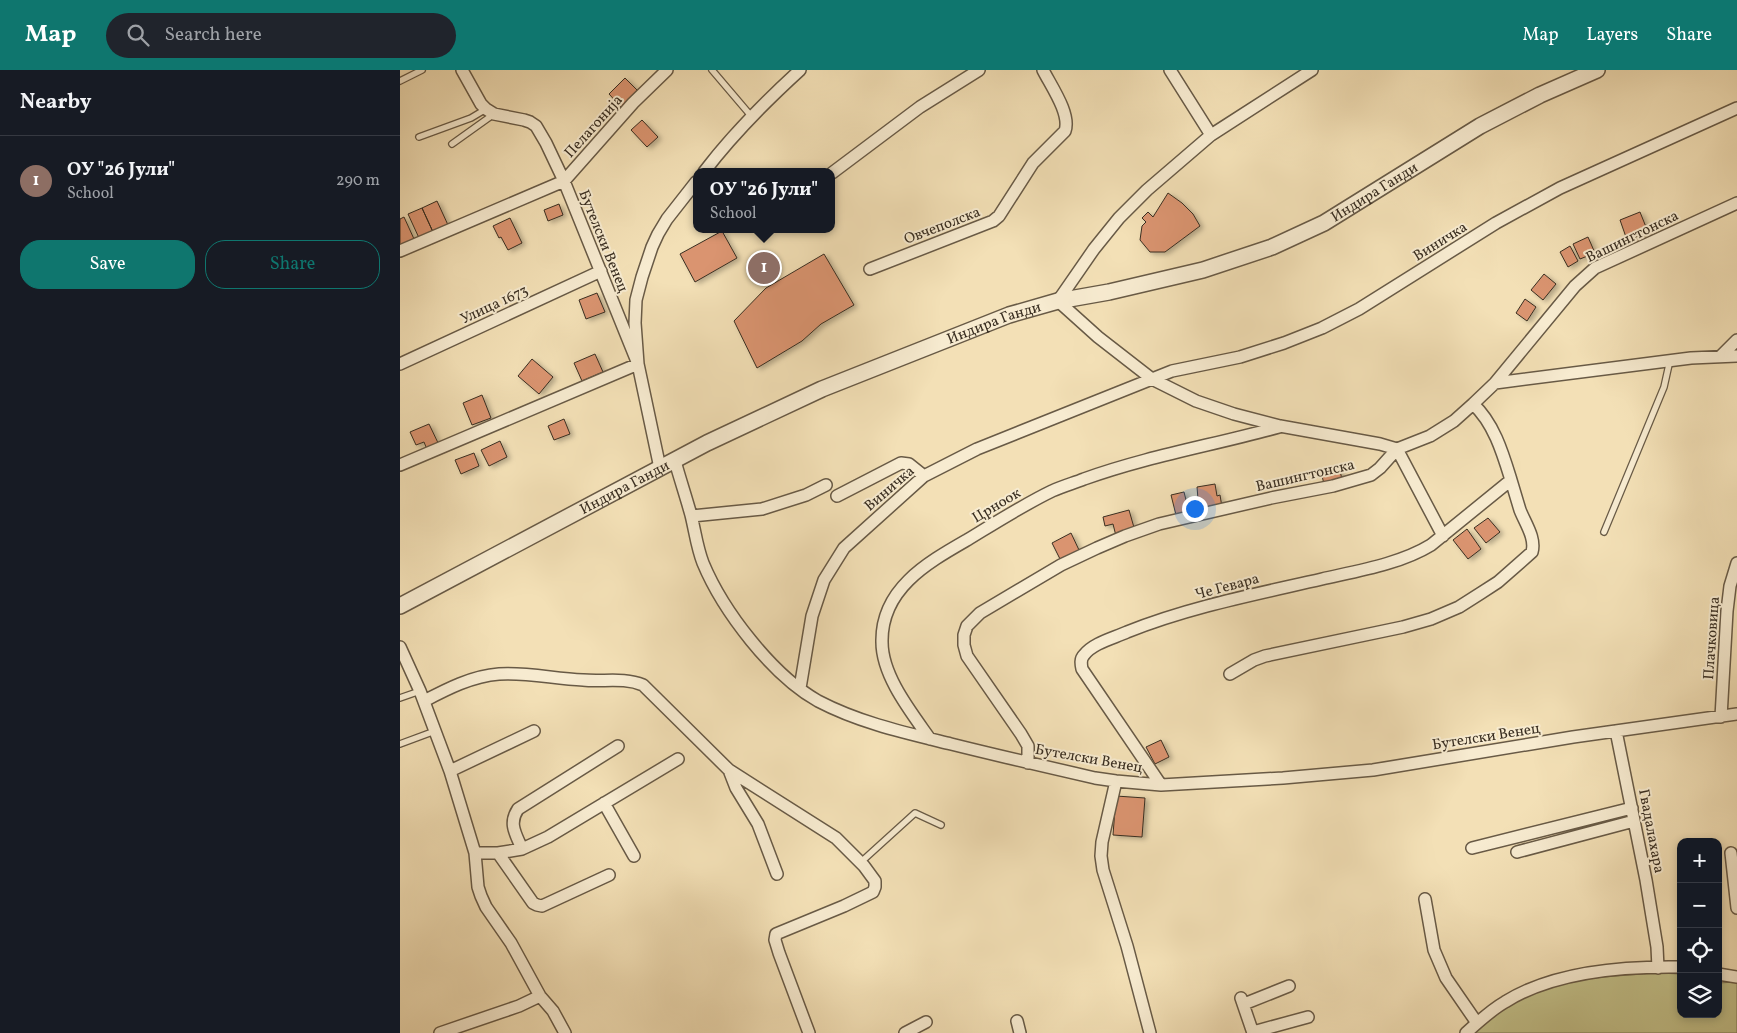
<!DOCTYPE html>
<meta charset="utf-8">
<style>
:root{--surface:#171b24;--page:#20242c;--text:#f1f3f6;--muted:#9ea1a6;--line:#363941;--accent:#0f766e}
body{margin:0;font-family:Vollkorn,serif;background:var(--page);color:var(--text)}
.controls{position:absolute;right:15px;bottom:15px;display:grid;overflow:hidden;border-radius:10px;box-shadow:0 2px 8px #0003}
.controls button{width:45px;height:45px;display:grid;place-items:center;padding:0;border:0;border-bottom:1px solid var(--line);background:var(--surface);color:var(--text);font:25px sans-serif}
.you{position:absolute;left:794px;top:438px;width:18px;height:18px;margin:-12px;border:4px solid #fff;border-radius:50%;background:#1a73e8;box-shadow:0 0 0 8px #1a73e833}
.badge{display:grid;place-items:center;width:32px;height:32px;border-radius:50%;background:var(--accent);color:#fff;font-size:16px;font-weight:700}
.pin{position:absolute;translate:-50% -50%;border:2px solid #fff;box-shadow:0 1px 5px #0006}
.popup{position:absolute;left:293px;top:98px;width:142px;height:65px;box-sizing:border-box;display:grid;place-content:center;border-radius:10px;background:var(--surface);filter:drop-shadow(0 1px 4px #0005);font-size:16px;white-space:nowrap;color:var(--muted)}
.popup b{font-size:19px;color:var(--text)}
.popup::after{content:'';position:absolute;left:50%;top:100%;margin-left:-10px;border:10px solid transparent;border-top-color:var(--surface)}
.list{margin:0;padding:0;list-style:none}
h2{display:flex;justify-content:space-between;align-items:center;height:65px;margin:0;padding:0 20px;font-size:21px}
h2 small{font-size:16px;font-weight:400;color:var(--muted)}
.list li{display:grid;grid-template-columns:32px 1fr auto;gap:15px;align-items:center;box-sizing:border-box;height:90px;padding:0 20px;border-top:1px solid var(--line)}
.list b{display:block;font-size:19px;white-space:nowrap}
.list p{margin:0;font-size:16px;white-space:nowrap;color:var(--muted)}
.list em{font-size:16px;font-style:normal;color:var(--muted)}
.actions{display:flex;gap:10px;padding:15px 20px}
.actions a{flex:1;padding:11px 0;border:1px solid var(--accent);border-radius:20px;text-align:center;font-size:18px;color:var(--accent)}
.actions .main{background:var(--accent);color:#fff}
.icon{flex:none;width:28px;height:28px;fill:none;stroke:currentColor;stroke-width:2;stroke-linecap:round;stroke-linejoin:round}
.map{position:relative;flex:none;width:1337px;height:963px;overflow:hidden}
header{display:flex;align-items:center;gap:30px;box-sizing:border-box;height:70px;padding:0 25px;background:var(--accent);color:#fff}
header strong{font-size:24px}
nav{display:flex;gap:28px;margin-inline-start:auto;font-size:18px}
.search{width:350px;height:45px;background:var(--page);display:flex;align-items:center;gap:12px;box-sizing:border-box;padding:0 18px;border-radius:28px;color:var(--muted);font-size:19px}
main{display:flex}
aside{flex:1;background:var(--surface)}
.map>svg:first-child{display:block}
.green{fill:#c2c089;stroke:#7e7755}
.building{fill:#da946f;stroke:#392e21;filter:url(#shadow)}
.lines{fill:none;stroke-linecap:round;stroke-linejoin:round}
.service-casing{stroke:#685a46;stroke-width:8}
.minor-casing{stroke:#685a46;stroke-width:14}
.tertiary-casing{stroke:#685a46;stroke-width:18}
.service{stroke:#f7ebd0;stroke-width:5.5}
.minor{stroke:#f7ebd0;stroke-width:11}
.tertiary{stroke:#f7ebd0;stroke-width:15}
.labels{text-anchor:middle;stroke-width:4;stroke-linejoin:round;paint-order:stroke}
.street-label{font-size:15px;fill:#392e21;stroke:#f7ebd0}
</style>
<header>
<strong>Map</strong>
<div class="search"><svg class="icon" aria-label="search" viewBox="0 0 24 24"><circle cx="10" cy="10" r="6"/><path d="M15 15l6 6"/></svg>Search here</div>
<nav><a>Map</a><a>Layers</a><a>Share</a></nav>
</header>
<main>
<aside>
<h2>Nearby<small></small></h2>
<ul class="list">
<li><span class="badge" style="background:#8d6e63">1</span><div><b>ОУ &quot;26 Јули&quot;</b><p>School</p></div><em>290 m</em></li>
</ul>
<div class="actions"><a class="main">Save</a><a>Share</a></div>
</aside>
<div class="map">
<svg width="1337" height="963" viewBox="0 0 1337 963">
<defs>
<filter id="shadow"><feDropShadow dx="3.5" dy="2" stdDeviation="2.5" flood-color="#0004"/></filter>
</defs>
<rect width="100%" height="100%" fill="#f3e0b6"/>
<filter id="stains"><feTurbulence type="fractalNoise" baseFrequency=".004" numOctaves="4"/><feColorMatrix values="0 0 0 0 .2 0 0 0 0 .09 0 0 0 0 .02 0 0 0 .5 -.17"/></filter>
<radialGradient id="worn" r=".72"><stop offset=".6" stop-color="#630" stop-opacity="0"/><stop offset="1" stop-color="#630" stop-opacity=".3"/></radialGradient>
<path class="green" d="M1257 903 1281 904V944H1318V913L1337 912V963H1070C1093 946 1118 926 1146 917 1180 907 1221 906 1257 903Z"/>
<path class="building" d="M225 8 237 20 221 37 209 24Z
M242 50 258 67 247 77 231 60Z
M768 123 782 133 793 144 800 156 765 182H750L740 170 742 156 746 152 742 148 748 142 753 147Z
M37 131 48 155 33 162 22 138Z
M159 134 163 145 148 151 144 140Z
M22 138 33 162 19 168 8 144Z
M1240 142 1248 162 1227 170 1220 150Z
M4 147 14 169 0 175V149Z
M110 148 122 173 108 180 101 167 99 168 93 156Z
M322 161 337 188 295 212 280 184Z
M1188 167 1195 183 1180 189 1173 174Z
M1170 176 1178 191 1168 197 1160 182Z
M424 184 454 235 421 254 402 271 357 298 334 251 366 218Z
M1144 204 1156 214 1143 230 1131 220Z
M197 223 205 242 186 249 179 230Z
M1125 229 1136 237 1127 251 1116 243Z
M195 284 203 302 182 311 174 293Z
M132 289 153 307 139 324 118 306Z
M82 325 91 348 72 355 63 333Z
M164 349 170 364 154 370 148 356Z
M29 354 40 377 28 382 24 372 16 375 10 362Z
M100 371 107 387 89 396 81 380Z
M74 383 79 396 61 404 55 390Z
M939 397 942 409 924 414 921 402Z
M815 414 817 426 820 425 822 437 799 441 797 417Z
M784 422 789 442 776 445 771 425Z
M729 440 735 461 716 466 713 454 705 456 703 447Z
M1088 448 1100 462 1086 473 1074 458Z
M1067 459 1081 479 1068 489 1053 470Z
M671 463 679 480 660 489 652 473Z
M761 670 769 687 755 694 746 677Z
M716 726 745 728 742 767 713 765Z"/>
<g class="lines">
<defs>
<path id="service" d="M312 0 352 47
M0 11 22 0
M19 67 71 48 86 39
M52 74 94 44
M1204 462 1264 317 1270 290
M0 628 20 621
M0 674 35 661
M461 792 515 743 541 755"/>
<path id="minor" d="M62 0 81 34 86 39 94 44 124 50 130 52 136 56 146 73 164 111 238 294 260 398
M770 0 811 65
M912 0 811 65 747 120 719 148 694 179 658 231 698 267 752 309 796 331 834 344 880 356 980 374 997 379
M304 102C332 65 366 31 400 0
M432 103 520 37 579 0
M0 181 164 111 233 33 267 0
M470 199 593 151 599 146 633 93 665 61C671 44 651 16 643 0
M1321 286 1337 270
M0 294 201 201
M1095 313 1291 288 1337 286
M997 379 1043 466
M275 391C280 409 286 427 291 445 295 461 297 478 303 493 323 541 372 605 418 631 460 653 506 663 551 674 599 686 647 697 695 708L716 711 761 715 883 708 973 700 1173 667 1337 644
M0 395 238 294 235 253 236 230 242 207 252 177 258 164 267 149 296 112
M437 426 501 393 509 394 524 406
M292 446 362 439 406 425 426 415
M0 577 20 621 50 701 75 783 78 817 81 826 86 837 111 873 140 926 153 941 165 963
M830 604 854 590 865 586 1003 557 1031 549 1059 537 1081 523 1098 512 1132 482C1136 468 1125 453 1120 440 1117 430 1114 420 1111 410
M400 618 412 546 424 510 444 478 524 406 577 379 772 301 840 287 884 273 922 258 959 239 1096 153 1160 118 1337 38
M24 631C47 619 72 606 99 604 127 602 155 609 183 610 203 612 224 607 243 615L329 700 436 768 464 796 475 811V817L473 822 444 836 376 864 375 870 379 883 409 963
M1321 647 1327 541 1330 516 1337 493
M1216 661 1246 810 1257 877 1258 898
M530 669C511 642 482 606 482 572 481 519 527 493 567 470 595 453 623 435 652 421 663 416 674 413 684 409 748 386 814 375 879 357
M628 693V676L621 664 567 586 564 575V565L567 556 580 543 661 495 697 478 725 466 759 454 871 428 933 416 971 405 980 398 997 379 1030 366 1054 351 1073 334 1095 313 1175 216 1195 198 1337 133
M329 700 336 718 358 754 377 804
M50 701 134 661
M716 711 702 772 701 786 703 800 727 876 750 963
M761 715 682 599C681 594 680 589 684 585 693 573 714 568 727 562 789 537 857 524 922 509 957 501 1000 494 1031 475L1111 410C1103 384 1094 353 1073 334
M204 733 234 786
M1072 778 1232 738
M122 779C116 764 108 754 118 739L218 676
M1117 782 1234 751
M75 783H98L122 779 148 767 278 689
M98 783 133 833 137 835 142 836 209 805
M1331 783 1337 838
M1025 829 1034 880 1046 908 1077 953
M1318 904 1337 907
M841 928 853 963
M844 934 889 916
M617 951 620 963
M853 962 908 947
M40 963 119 936 140 926
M505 963 526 952
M1066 963C1078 952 1091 940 1105 932 1154 901 1224 896 1281 897"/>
<g id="tertiary">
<path id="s1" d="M0 536 307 373 422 319 609 245 658 231 709 222 803 200 872 177 924 153 1080 56 1140 25 1197 0"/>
</g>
</defs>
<use href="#service" class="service-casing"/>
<use href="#minor" class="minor-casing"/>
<use href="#tertiary" class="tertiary-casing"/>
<use href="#service" class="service"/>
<use href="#minor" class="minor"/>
<use href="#tertiary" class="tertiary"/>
</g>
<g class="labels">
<g class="street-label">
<text transform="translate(193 56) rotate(-48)" y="5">Пелагонија</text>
<text dy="5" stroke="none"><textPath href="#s1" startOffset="1064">Индира Ганди</textPath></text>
<text transform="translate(542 155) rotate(-21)" y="5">Овчеполска</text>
<text transform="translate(1232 166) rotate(-26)" y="5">Вашингтонска</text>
<text transform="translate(204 171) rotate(68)" y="5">Бутелски Венец</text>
<text transform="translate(1040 171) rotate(-32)" y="5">Виничка</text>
<text transform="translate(94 234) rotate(-25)" y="5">Улица 1673</text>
<text dy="5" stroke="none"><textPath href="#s1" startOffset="659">Индира Ганди</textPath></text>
<text transform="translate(905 405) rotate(-13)" y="5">Вашингтонска</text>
<text dy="5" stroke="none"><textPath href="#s1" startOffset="254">Индира Ганди</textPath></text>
<text transform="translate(489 418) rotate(-41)" y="5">Виничка</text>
<text transform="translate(596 435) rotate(-31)" y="5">Црноок</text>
<text transform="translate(827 516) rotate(-15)" y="5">Че Гевара</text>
<text transform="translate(1311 568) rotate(-86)" y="5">Плачковица</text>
<text transform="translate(1086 666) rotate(-9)" y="5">Бутелски Венец</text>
<text transform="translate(689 688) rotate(10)" y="5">Бутелски Венец</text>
<text transform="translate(1252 761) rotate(79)" y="5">Гвадалахара</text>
</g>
</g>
<rect width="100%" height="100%" filter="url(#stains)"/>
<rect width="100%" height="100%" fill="url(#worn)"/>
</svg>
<div class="controls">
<button>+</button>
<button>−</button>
<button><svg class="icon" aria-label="locate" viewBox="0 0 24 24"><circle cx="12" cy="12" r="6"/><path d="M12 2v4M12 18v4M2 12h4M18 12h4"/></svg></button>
<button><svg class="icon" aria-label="layers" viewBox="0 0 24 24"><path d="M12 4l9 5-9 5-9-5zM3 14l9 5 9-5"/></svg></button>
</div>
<div class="you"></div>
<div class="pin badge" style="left:364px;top:198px;background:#8d6e63">1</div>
<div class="popup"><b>ОУ &quot;26 Јули&quot;</b>School</div>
</div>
</main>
